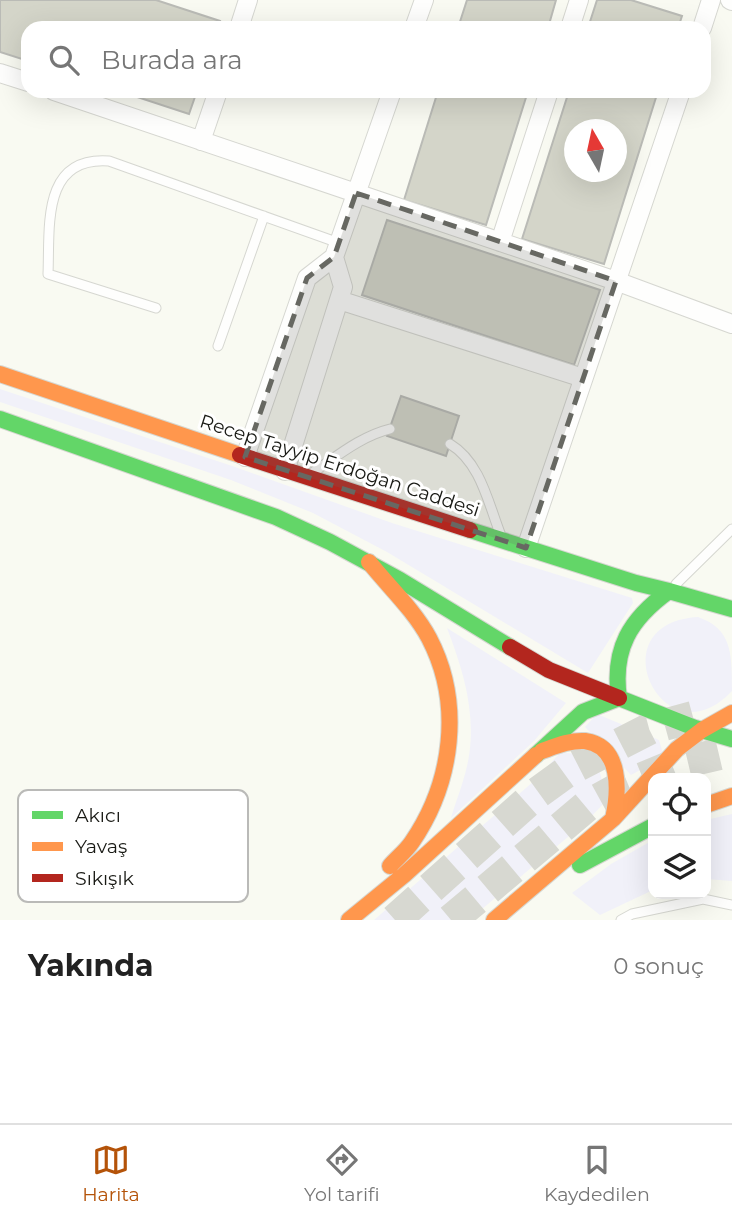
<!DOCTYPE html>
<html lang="tr">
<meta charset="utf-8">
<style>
:root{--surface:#fff;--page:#f6f6f6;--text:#222;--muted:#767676;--line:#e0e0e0;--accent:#b45309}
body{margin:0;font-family:Montserrat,sans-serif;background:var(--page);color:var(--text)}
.controls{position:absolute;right:21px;bottom:21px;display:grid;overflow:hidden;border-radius:14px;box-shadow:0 7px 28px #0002}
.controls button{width:63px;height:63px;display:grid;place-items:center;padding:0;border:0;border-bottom:2px solid var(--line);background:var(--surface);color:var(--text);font:35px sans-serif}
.compass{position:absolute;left:564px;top:119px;width:63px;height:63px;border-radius:50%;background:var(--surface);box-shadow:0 7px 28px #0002;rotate:351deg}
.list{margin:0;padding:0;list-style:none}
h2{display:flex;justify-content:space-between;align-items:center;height:91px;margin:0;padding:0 28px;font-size:30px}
h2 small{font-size:23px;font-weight:400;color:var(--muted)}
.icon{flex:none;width:38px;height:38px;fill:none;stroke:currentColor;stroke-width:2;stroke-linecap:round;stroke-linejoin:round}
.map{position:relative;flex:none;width:732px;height:920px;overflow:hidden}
.search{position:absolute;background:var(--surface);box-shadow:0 7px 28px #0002;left:21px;right:21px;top:21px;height:77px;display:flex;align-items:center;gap:18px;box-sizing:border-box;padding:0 24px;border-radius:21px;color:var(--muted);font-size:26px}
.sheet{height:203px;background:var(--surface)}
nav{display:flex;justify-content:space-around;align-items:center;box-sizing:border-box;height:98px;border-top:2px solid var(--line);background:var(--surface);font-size:19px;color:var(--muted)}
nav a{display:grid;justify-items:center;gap:4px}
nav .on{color:var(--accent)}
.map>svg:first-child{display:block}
.green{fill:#f1f1f9}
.building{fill:#d4d5c9;stroke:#babbb6;stroke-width:2;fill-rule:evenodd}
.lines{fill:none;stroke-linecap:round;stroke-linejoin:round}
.highway-tunnel{stroke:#d7d8d1;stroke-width:32;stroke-dasharray:32 16;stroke-linecap:butt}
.lane-casing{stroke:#d6d7d1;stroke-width:11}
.street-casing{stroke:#d6d7d1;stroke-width:20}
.fast-casing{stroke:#d6d7d1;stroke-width:18}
.slow-casing{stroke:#d6d7d1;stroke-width:18}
.jam-casing{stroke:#d6d7d1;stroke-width:18}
.lane{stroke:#fefefd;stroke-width:9}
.street{stroke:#fefefd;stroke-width:18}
.fast{stroke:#63d668;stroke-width:16}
.slow{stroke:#ff974d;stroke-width:16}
.jam{stroke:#b3261e;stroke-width:16}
.marked{fill:#676862;fill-opacity:0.2;stroke:#676862;stroke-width:5;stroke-dasharray:14 9;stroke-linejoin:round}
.labels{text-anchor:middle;stroke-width:6;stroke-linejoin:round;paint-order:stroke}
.street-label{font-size:19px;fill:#181914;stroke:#fff}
.key{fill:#fff;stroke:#babab8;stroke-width:2}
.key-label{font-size:19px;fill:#181914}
</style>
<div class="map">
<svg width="732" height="920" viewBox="0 0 732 920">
<rect width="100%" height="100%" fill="#f9faf2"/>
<path class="green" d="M0 389 235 467 392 523 632 598 633 603 588 673 387 552 313 513 231 480 0 402Z
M698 617C732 629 732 653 732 691 664 764 595 623 698 617Z
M447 628 566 703 534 741 451 818C456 801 463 784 467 766 478 719 464 672 447 628Z
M597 714 659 740 664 757 631 775 585 727Z
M560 753 595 754 607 800 587 821 469 920H374L534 781Z
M732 814V881L706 879V820Z
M653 840V890L600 915 572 893 611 864Z"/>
<path class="building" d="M0 0H156L220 21 218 28H28V61L0 52Z
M467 0H556L548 28H458Z
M597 0H631L682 16 678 28H588Z
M119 91H197L189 114Z
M438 91H528L486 225 404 200Z
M569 91H658L604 264 522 239ZM574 130H616V172H574Z
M387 220 600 290 574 365 362 295Z
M401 396 459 416 446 456 387 436Z"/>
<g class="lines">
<path class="highway-tunnel" d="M395 920 536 794 569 770 649 729 693 717
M451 920 588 805 619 788 677 764 732 751"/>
<defs>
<path id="lane" d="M156 308 48 274C50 227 41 156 109 161L339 243
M218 346 264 216
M450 444C480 462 488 502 500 533
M312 473C336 457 361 436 390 429
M676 584 732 529
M621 920 632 914 703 899 732 905"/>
<path id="street" d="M730 0 732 1
M239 28 248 0
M414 28 424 0
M570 28 579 0
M702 28 711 0
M0 73 28 82
M54 91 616 281 732 324
M201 141 218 91
M500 242 549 91
M339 300 583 378
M245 457 307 278 334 257 392 91
M285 471 343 287 334 257
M526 548 681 91"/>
<path id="fast" d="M0 419 276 517 330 542 400 580 510 647
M470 530 636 583 669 591
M619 698C612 649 630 619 669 591L732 609
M536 755 583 712 619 698 695 728 732 739
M580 865 653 826"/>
<path id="slow" d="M0 374 240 455
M369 562C389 587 414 610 429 638 463 703 453 782 412 842 406 851 397 858 390 866
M542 751C556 746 570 740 585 741 622 746 619 792 613 819
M706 805 732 796
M349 920 404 875 536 755
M494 920 613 819 677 749 702 730 732 713"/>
<path id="jam" d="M240 455 470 530
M510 647 549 670 619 698"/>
</defs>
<use href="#lane" class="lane-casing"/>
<use href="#street" class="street-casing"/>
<use href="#fast" class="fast-casing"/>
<use href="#slow" class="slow-casing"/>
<use href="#jam" class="jam-casing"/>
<use href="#lane" class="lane"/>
<use href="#street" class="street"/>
<use href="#fast" class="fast"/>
<use href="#slow" class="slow"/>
<use href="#jam" class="jam"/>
</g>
<path class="marked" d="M356 193 616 281 526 548 245 457 307 278 334 257Z"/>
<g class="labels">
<g class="street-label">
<text transform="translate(340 465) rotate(18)" y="7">Recep Tayyip Erdoğan Caddesi</text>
</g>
</g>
<rect x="18" y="790" width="230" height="112" rx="10" class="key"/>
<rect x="32" y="811" width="31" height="8" fill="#63d668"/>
<rect x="32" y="842" width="31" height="9" fill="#ff974d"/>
<rect x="32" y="874" width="31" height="8" fill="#b3261e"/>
<g class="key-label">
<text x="75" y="822">Akıcı</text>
<text x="75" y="853">Yavaş</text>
<text x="75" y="885">Sıkışık</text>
</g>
</svg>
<div class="controls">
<button><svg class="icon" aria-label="locate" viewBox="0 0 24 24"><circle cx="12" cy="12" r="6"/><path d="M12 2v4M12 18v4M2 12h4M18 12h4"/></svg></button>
<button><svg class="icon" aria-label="layers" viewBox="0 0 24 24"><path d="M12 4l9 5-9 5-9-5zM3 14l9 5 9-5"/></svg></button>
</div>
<svg class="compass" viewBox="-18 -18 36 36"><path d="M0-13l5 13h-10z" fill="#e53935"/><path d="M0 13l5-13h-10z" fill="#767676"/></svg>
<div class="search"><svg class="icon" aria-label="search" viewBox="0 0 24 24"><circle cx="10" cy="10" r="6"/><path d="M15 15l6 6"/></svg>Burada ara</div>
</div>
<section class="sheet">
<h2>Yakında<small>0 sonuç</small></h2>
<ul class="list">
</ul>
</section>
<nav>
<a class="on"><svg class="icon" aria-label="map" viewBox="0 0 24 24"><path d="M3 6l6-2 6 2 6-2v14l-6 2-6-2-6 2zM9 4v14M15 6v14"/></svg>Harita</a>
<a><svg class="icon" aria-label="directions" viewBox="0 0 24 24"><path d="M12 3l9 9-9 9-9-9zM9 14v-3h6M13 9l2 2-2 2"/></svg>Yol tarifi</a>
<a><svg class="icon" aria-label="saved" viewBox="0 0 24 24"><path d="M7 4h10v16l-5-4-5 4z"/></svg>Kaydedilen</a>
</nav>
